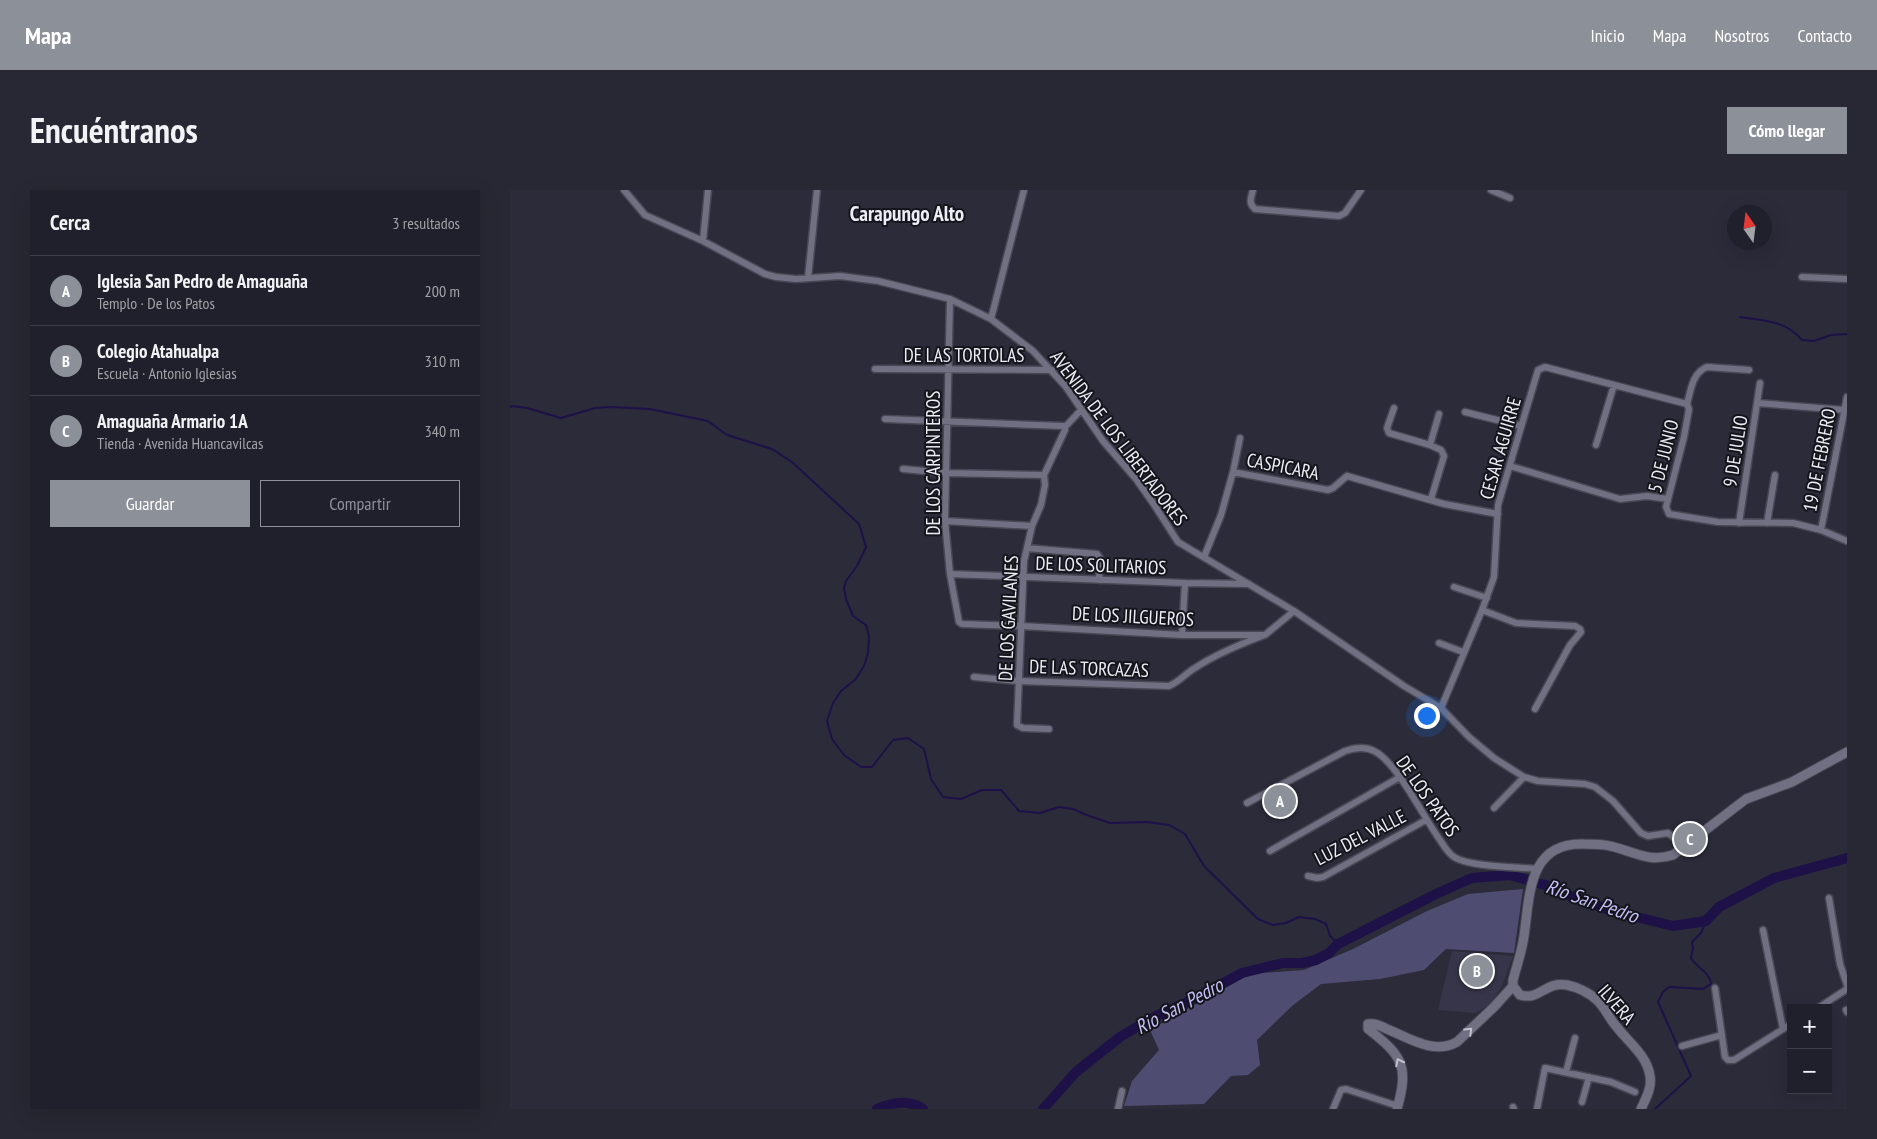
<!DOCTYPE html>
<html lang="es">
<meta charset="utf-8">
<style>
:root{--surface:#20202c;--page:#282834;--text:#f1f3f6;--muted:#a2a3a9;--line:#3d3e48;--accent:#8c9099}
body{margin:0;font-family:"PT Sans Narrow",sans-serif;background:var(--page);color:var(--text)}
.controls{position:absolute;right:15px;bottom:15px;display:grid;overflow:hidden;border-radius:0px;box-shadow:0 5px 20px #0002}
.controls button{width:45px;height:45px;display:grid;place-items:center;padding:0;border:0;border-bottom:1px solid var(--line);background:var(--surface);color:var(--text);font:25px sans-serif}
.compass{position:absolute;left:1217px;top:15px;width:45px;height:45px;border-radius:50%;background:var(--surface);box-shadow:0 5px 20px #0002;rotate:346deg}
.you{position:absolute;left:916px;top:525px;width:18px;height:18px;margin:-12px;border:4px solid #fff;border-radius:50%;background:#1a73e8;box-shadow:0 0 0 8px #1a73e833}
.badge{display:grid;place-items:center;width:32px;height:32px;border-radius:50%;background:var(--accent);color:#fff;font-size:16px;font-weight:700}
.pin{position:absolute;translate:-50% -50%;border:2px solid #fff;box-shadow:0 1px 5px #0006}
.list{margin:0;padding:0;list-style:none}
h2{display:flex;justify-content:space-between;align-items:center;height:65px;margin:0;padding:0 20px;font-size:21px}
h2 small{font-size:16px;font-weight:400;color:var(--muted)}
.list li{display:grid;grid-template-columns:32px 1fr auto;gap:15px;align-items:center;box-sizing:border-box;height:70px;padding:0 20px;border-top:1px solid var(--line)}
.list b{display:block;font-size:19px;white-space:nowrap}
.list p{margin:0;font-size:16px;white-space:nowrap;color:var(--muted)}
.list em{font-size:16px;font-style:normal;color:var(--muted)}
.actions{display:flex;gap:10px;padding:15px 20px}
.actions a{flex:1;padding:11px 0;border:1px solid var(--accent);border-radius:0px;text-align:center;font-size:18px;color:var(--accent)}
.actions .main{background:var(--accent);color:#fff}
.map{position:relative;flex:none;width:1337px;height:919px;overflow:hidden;border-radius:0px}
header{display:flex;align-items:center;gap:30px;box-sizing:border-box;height:70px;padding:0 25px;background:var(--accent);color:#fff}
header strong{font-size:24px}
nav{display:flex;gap:28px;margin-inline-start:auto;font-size:18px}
.intro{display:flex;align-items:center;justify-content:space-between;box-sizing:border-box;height:120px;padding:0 30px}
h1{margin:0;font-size:35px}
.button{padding:12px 22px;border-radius:0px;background:var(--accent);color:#fff;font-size:18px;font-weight:700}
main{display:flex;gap:30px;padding:0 30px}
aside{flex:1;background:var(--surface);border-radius:0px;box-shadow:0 5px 20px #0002}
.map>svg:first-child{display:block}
.built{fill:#36354a}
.green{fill:#4f4c72}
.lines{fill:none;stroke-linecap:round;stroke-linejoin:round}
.stream{stroke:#1d1148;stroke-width:2}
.river{stroke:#1d1148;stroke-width:10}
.street-casing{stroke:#484754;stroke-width:9}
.secondary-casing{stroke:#484754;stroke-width:11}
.street{stroke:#717083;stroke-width:6}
.secondary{stroke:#717083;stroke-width:9}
.oneway{stroke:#c2c1ce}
.labels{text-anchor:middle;stroke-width:4;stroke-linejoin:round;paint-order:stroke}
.street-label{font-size:19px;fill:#ededf7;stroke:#14141b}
.water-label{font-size:20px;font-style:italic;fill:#c2bff6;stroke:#14141b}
.quarter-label{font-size:21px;font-weight:bold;fill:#ededf7;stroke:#14141b}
</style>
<header>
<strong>Mapa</strong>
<nav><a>Inicio</a><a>Mapa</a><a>Nosotros</a><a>Contacto</a></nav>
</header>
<div class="intro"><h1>Encuéntranos</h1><a class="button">Cómo llegar</a></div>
<main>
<aside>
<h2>Cerca<small>3 resultados</small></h2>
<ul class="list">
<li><span class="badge">A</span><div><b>Iglesia San Pedro de Amaguaña</b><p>Templo · De los Patos</p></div><em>200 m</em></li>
<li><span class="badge">B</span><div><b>Colegio Atahualpa</b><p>Escuela · Antonio Iglesias</p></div><em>310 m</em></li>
<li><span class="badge">C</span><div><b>Amaguaña Armario 1A</b><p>Tienda · Avenida Huancavilcas</p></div><em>340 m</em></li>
</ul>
<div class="actions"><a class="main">Guardar</a><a>Compartir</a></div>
</aside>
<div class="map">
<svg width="1337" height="919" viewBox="0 0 1337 919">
<rect width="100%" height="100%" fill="#2b2b3a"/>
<path class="built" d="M942 761 1003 766 992 796 980 815 965 823 928 820Z"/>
<path class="green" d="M1013 699 1004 763 936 759 914 780 870 789 811 794 782 816 747 850 750 875 738 885 721 886 694 914 614 916 622 891 649 860 640 840 739 784 794 780 843 759 917 721 958 704Z"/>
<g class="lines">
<path class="stream" d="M1230 127C1254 131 1275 130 1292 150L1304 151 1321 145 1337 144
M0 217 2 216 17 218 51 228 85 218 100 217 140 219 198 231 217 245 262 259 282 272 349 334 356 357 347 376 336 391 334 398 336 409 343 426 356 435 359 446 358 463 354 476 345 490 331 501 323 513 317 531 322 549 334 565 351 577H362L383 550 398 548 414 559 421 589 433 607 451 609 472 600H491L509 621 530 623 549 617 563 619 574 624 600 633 637 632 659 635 675 644 694 676 748 729 763 735 776 733 789 727 805 729 816 734 820 746 828 754
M1145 919 1181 886 1148 812 1153 802 1159 797 1193 799 1201 794C1200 782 1187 778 1181 768L1183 758 1182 752 1191 743 1196 731"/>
<path class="river" d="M367 919C381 913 399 909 413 919
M533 919 566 882 610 847 646 826 688 807 732 783 773 773H792L806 770 819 763 828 754 928 703 962 688 1000 685 1042 697 1055 704 1102 721 1163 736 1196 731 1209 717 1264 688 1337 668"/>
<defs>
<path id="street" d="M114 0 135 25 193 51 255 84 266 87 286 89 330 86 368 91 440 109 481 129 523 161 556 197 593 251 626 289 645 316 668 352 784 421 894 496 931 518 959 547 984 568 1014 587 1028 591 1075 594 1085 597 1103 611 1131 643 1138 646 1158 643 1174 656
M743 0C741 8 738 13 745 19L829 26 835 23 851 0
M981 0 1000 8
M193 51 198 0
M1292 87 1337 89
M298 88 307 0
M440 109 435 331 440 384 449 432 452 434 511 436 672 445H755L784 421
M481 129 514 0
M365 179 542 180
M1247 213 1334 220
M1177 214C1181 200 1182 183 1197 177L1239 180
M884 218 877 238 879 243 920 255
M955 222 1011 236
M375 229 553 236 555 237 571 220
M1086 255 1104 195
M1000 276 1110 309 1137 306 1158 309
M393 279 436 283 534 285
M723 282 730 248
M921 309 934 266 931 260 920 255 929 224
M435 331 522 336
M1229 333 1250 193
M1257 333 1265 285
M1311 340 1337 207
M517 358 587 364 590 368 589 390
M694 367 711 325 723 282 818 300 823 298 837 286 934 314 988 324
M440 384 675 393 739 394
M944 397 977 408
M972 420 1006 433 1065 436 1070 439 1071 442 1060 455 1025 519
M672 445 675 393
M929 453 953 462
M464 487 509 491 659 496C669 492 676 483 685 478 706 464 728 455 752 446
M931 518 972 420 984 387 988 315 1028 180 1035 177 1177 214 1179 219 1174 247 1156 317 1159 324 1208 332 1283 333 1311 340 1337 351
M539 539 513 538 507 535 514 371 522 336 531 315 535 295 534 285 555 240V237
M737 613 835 561C844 558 854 556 864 561 886 571 914 628 930 650 934 656 938 663 944 667 959 677 1008 677 1027 679
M984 618 1014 587
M760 661 890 587
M798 686 807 688 813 687 916 630
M1319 708 1330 774 1337 795
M1253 740 1273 839
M1205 798 1215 867 1218 870H1224L1281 834
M1308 818 1337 799
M1336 820 1337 822
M1172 856 1212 845
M1056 882 1065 848
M1072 912 1079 887
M1003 917 1004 919
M608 919 612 901
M823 919 831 900 836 899 888 916
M1027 919 1035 878 1101 892 1125 902"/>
<path id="secondary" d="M887 919C899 876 893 866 858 839V834C865 833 871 836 877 839 899 848 924 865 947 852L984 817 1003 796
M1131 919C1136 908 1142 898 1140 886 1137 865 1118 852 1106 836 1099 828 1095 818 1088 811 1080 803 1067 797 1057 795 1035 791 1030 811 1010 805L1003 796V790C1007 775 1012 761 1014 746 1020 705 1018 652 1074 654 1082 654 1092 654 1100 656 1123 661 1138 673 1163 665L1236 609 1282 592 1337 562"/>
</defs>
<use href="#street" class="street-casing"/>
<use href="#secondary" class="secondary-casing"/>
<use href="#street" class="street"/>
<use href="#secondary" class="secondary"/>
</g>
<defs><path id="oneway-chevron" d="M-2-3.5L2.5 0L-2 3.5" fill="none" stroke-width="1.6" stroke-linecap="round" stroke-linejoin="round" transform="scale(1.25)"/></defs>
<g class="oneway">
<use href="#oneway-chevron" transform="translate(959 841) rotate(-44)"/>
<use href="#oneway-chevron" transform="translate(889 872) rotate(-117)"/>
</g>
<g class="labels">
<g class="street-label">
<text x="454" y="172">DE LAS TORTOLAS</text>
<text transform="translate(609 248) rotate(53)" y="7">AVENIDA DE LOS LIBERTADORES</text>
<text transform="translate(990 258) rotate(-74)" y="7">CESAR AGUIRRE</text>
<text transform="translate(1225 261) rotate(-81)" y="7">9 DE JULIO</text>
<text transform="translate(1153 266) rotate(-76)" y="7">5 DE JUNIO</text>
<text transform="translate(1309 270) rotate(-79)" y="7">19 DE FEBRERO</text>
<text transform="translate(423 273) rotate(-90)" y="7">DE LOS CARPINTEROS</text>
<text transform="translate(773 276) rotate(11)" y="7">CASPICARA</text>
<text transform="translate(591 375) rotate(2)" y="7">DE LOS SOLITARIOS</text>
<text transform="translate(623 426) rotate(3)" y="7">DE LOS JILGUEROS</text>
<text transform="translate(498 428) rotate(-87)" y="7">DE LOS GAVILANES</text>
<text transform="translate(579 478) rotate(2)" y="7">DE LAS TORCAZAS</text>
<text transform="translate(918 606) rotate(55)" y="7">DE LOS PATOS</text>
<text transform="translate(850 647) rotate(-27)" y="7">LUZ DEL VALLE</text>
<text transform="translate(1107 814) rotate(49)" y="7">ILVERA</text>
</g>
<g class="water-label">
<text transform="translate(1082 711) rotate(19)" y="7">Río San Pedro</text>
<text transform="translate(669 816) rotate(-28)" y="7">Rio San Pedro</text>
</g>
<g class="quarter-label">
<text x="397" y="31">Carapungo Alto</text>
</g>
</g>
</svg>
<div class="controls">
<button>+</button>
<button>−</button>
</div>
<svg class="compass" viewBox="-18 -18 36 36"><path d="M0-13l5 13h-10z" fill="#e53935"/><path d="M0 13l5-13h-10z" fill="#a2a3a9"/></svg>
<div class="you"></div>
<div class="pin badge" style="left:770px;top:611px">A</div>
<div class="pin badge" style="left:967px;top:781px">B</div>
<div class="pin badge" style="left:1180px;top:649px">C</div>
</div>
</main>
